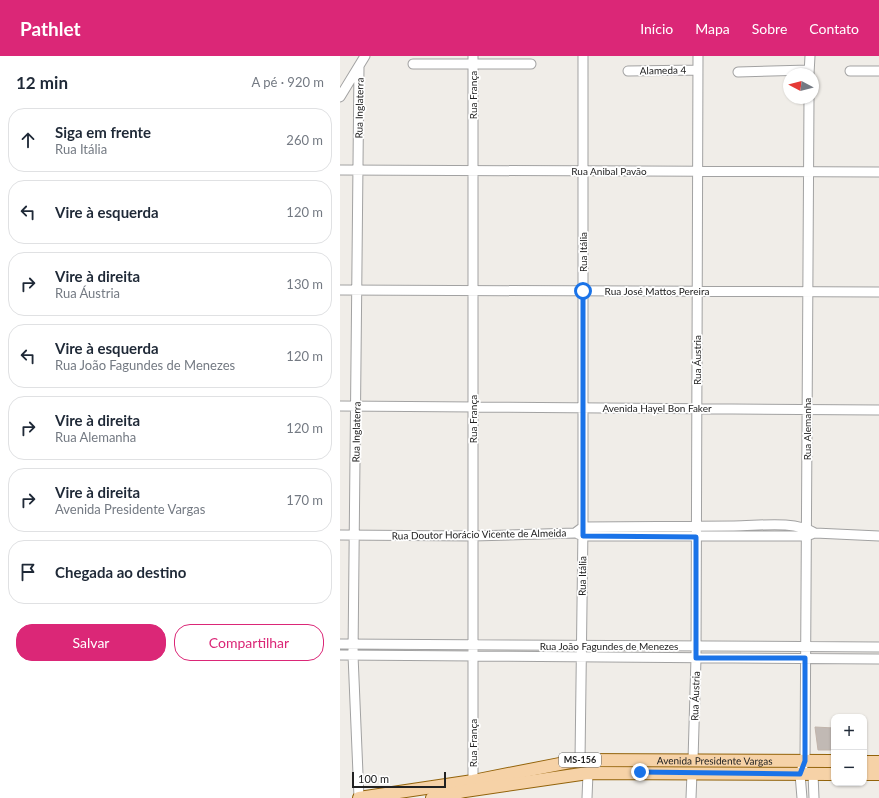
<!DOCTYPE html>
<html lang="pt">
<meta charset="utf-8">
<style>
:root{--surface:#fff;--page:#f2f2f3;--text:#1f2937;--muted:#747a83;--line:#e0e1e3;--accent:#db2777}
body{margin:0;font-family:Lato,sans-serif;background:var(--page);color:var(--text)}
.controls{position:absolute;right:12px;bottom:12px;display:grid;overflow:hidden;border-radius:8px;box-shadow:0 1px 3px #0004}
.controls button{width:36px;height:36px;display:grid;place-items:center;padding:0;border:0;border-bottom:1px solid var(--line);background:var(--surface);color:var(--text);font:20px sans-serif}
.compass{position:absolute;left:443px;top:12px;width:36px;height:36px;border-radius:50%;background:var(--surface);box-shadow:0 1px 3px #0004;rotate:277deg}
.scale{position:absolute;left:12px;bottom:10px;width:94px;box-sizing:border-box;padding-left:4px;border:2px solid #212121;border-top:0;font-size:11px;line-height:14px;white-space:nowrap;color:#212121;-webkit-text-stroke:3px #fff;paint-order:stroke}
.stop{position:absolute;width:12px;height:12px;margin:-9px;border:3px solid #1a73e8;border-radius:50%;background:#fff}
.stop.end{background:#1a73e8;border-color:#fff;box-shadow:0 1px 4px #0008}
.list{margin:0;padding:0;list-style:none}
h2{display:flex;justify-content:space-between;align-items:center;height:52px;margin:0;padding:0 16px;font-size:17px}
h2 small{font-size:13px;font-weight:400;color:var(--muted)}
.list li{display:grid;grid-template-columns:26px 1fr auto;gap:12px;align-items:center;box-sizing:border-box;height:64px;margin:0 8px 8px;padding:0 8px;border:1px solid var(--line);border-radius:16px}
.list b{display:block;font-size:15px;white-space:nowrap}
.list p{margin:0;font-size:13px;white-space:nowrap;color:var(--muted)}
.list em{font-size:13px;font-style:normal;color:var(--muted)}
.actions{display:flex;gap:8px;padding:12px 16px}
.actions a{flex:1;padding:9px 0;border:1px solid var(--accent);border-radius:16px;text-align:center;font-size:14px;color:var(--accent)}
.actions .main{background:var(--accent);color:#fff}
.icon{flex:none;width:22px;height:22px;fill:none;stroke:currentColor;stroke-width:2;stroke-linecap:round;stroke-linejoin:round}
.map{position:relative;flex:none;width:539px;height:742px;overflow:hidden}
header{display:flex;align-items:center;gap:24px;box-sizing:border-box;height:56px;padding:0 20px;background:var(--accent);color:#fff}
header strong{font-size:19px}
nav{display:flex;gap:22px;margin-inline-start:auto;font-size:14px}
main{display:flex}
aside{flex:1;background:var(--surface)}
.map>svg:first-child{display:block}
.building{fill:#c1b9b4;stroke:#c1b4ab}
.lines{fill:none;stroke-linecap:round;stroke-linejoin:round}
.minor-casing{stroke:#a2a2a2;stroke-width:11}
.major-casing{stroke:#93630a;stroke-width:14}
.minor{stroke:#fff;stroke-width:9}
.major{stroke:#f6d2a7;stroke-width:12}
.route{stroke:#1a73e8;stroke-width:5}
.labels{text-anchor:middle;stroke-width:3.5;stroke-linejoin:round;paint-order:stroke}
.shield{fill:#fff;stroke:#646464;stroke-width:1}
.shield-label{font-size:9px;font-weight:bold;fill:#212121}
.street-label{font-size:10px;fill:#212121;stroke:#fff}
</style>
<header>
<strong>Pathlet</strong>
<nav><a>Início</a><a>Mapa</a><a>Sobre</a><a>Contato</a></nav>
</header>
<main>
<aside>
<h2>12 min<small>A pé · 920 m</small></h2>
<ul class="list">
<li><svg class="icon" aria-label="ahead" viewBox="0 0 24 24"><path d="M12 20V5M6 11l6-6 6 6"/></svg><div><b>Siga em frente</b><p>Rua Itália</p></div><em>260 m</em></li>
<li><svg class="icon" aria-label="left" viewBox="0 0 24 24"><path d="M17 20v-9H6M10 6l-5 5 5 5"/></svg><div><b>Vire à esquerda</b></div><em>120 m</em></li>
<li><svg class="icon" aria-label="right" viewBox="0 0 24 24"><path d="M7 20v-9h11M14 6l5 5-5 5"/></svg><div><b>Vire à direita</b><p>Rua Áustria</p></div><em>130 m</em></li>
<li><svg class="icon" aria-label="left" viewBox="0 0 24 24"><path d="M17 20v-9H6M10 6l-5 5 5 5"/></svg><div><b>Vire à esquerda</b><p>Rua João Fagundes de Menezes</p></div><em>120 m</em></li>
<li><svg class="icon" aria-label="right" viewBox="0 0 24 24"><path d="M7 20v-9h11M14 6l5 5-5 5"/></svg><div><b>Vire à direita</b><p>Rua Alemanha</p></div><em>120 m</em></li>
<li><svg class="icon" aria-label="right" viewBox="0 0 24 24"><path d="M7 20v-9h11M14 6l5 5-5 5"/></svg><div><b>Vire à direita</b><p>Avenida Presidente Vargas</p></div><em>170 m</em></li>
<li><svg class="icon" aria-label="arrive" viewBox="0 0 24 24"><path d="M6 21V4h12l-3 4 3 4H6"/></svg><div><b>Chegada ao destino</b></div></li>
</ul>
<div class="actions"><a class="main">Salvar</a><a>Compartilhar</a></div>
</aside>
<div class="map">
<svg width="539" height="742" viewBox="0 0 539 742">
<rect width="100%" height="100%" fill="#f0ede8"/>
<path class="building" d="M475 671 494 672V694H478Z"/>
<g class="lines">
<defs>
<path id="minor" d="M133 0V725
M73 8H191
M288 15 358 14
M510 15H539
M398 16 469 14
M469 18 470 0
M0 41 25 0
M0 114 539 116
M0 234 539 236
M0 350 539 354
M238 478 243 480H466L472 478
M0 479 133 480 235 477 243 471C293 471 343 470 394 470 419 470 453 464 475 477L539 480
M0 588 539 591
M0 599 539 603
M240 704 243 471V0
M353 704 356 602 358 0
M473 718 474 742
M19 742 13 599 19 10
M247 742 248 717
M351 742 352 717
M462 742 460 718 465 705 469 42"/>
<g id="major">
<path d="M524 706H539"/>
<path d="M524 718H539"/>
<path id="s1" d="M19 742 133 725 240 704 494 705"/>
<path d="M92 742 125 735 248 717 494 718"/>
</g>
</defs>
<use href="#minor" class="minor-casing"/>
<use href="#major" class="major-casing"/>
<use href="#minor" class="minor"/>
<use href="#major" class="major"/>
</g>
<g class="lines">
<path class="route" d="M243 235V480L356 481V602H465V705L460 718 300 716"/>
</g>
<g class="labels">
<rect class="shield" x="219" y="697" width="42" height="14" rx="3"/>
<g class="shield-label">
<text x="240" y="707">MS-156</text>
</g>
<g class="street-label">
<text transform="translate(323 14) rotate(-1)" y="4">Alameda 4</text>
<text transform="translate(133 39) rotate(-90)" y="4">Rua França</text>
<text transform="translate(19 52) rotate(-89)" y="4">Rua Inglaterra</text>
<text x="269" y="119">Rua Anibal Pavão</text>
<text transform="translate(243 196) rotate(-90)" y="4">Rua Itália</text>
<text x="317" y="239">Rua José Mattos Pereira</text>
<text transform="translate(357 304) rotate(-90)" y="4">Rua Áustria</text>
<text x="317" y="356">Avenida Hayel Bon Faker</text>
<text transform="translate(133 363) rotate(-90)" y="4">Rua França</text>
<text transform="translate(467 373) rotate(-90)" y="4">Rua Alemanha</text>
<text transform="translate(16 376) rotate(-89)" y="4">Rua Inglaterra</text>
<text transform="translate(139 478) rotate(-1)" y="4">Rua Doutor Horácio Vicente de Almeida</text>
<text transform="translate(242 520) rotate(-89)" y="4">Rua Itália</text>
<text x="269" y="594">Rua João Fagundes de Menezes</text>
<text transform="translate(355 640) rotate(-88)" y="4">Rua Áustria</text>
<text transform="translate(133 687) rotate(-90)" y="4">Rua França</text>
<text dy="4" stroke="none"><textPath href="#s1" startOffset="359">Avenida Presidente Vargas</textPath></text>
</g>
</g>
</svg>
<div class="controls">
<button>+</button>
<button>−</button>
</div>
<svg class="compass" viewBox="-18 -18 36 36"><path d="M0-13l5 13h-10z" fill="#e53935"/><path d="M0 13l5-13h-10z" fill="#747a83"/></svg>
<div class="scale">100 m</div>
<div class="stop" style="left:243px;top:235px"></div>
<div class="stop end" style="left:300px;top:716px"></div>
</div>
</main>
